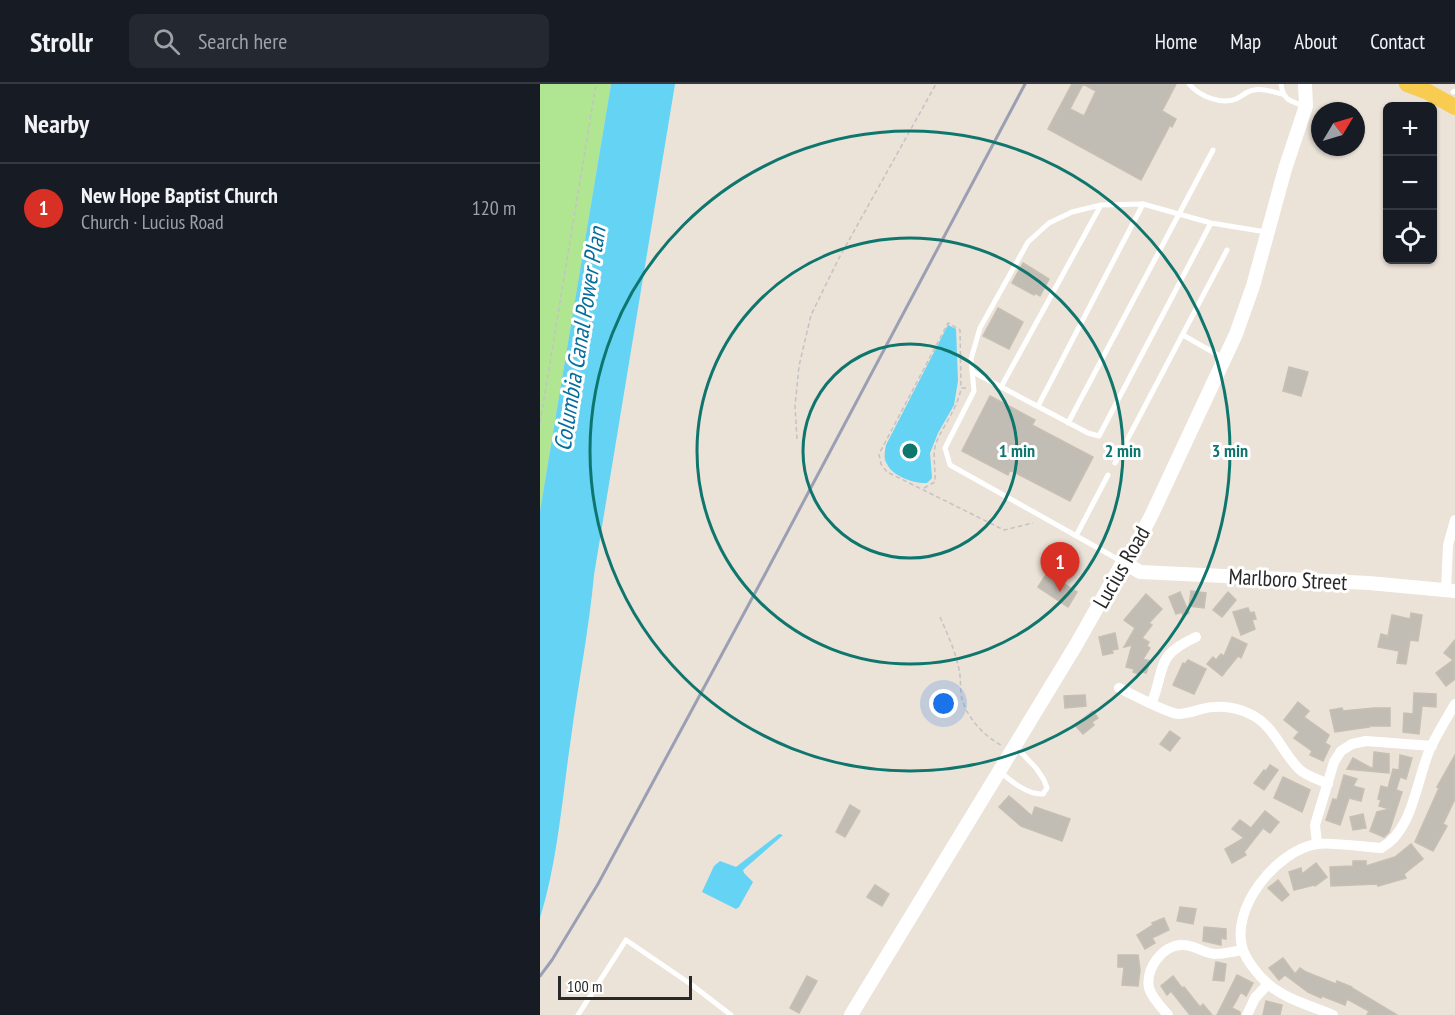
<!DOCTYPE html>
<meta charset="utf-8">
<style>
:root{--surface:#171b24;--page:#242831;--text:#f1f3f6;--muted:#9ea1a6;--line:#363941;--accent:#d93025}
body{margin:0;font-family:"PT Sans Narrow",sans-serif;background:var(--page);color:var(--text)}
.controls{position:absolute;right:18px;top:18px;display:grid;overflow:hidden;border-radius:9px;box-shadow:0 2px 4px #0004}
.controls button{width:54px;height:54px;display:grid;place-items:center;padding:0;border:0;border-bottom:2px solid var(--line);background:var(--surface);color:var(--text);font:30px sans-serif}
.compass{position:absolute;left:771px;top:18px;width:54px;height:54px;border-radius:50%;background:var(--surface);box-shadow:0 2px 4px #0004;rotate:52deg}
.scale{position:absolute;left:18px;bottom:15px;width:134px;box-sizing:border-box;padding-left:6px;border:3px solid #282828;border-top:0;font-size:16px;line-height:21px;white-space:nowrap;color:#282828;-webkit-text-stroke:4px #fff;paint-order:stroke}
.you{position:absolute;left:404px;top:620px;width:21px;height:21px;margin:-15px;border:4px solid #fff;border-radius:50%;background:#1a73e8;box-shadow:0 0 0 9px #1a73e833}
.badge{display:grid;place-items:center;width:39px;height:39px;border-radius:50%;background:var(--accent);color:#fff;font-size:20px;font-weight:700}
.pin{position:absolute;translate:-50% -50px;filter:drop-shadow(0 2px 3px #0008)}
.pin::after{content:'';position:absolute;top:32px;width:21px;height:18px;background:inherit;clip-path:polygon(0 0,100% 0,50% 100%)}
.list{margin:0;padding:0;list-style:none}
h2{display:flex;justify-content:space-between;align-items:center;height:78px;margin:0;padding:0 24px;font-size:26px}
h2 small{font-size:20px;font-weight:400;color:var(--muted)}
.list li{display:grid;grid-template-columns:39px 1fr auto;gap:18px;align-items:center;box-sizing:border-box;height:90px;padding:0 24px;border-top:2px solid var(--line)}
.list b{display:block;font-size:22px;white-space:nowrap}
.list p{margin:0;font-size:20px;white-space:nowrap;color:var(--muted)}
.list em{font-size:20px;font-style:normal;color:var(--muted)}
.icon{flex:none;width:33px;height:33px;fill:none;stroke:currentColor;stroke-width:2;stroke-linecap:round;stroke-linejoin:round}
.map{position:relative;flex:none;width:915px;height:931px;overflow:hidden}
header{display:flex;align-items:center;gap:36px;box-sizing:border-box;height:84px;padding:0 30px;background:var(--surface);border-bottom:2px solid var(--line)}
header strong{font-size:28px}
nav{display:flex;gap:33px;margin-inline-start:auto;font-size:21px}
.search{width:420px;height:54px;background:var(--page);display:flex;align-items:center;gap:15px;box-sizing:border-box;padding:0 21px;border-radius:9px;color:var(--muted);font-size:22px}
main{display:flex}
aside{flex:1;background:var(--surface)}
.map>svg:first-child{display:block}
.green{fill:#b0e691}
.water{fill:#64d3f4}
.building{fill:#c2bdb4;stroke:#c6bfb2;stroke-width:1.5;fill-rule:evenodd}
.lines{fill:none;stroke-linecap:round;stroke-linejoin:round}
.path{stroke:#c3c3c3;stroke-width:1.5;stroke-dasharray:4.5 3;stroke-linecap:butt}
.lane{stroke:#fff;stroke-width:5}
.street{stroke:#fff;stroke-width:10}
.secondary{stroke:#fff;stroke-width:14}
.primary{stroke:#f8cb51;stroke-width:16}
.rail{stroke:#9b9fb3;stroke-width:3}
.ring{fill:none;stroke:#0f766e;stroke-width:3}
.labels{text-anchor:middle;stroke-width:6;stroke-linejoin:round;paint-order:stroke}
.street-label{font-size:22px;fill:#282828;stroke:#fff}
.water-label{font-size:24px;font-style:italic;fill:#066e9d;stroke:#fff}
.centre{fill:#0f766e;stroke:#fff;stroke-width:3}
.ring-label{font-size:18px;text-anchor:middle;font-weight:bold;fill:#0f766e;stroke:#fff;stroke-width:6;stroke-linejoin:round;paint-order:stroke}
</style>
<header>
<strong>Strollr</strong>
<div class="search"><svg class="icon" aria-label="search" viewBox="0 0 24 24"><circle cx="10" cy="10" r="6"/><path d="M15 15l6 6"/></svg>Search here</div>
<nav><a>Home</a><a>Map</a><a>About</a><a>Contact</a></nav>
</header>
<main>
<aside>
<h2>Nearby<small></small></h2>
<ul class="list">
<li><span class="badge">1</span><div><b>New Hope Baptist Church</b><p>Church · Lucius Road</p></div><em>120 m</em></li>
</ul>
</aside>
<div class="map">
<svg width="915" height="931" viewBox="0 0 915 931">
<rect width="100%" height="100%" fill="#ebe2d8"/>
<path class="green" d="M0 0H71L0 427Z"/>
<path class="water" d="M71 0H135L54 491C49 546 38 600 31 654 22 714 18 776 0 834V427Z
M408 241 416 245 418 297 414 321 398 349 390 369 392 394 387 399C375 400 352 392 347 380 343 374 345 368 346 361Z
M239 750 243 751 203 786 204 789 213 798 199 823 196 825 162 808 174 782 180 777 196 783Z"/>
<path class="building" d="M532 0H636L622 27 636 35 632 43 630 41 601 96 508 45ZM543 0 556 7 544 32 530 25Z
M483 179 509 195 500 212 495 209 494 211 472 199Z
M458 224 483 238 469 265 443 252Z
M749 283 768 288 761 312 743 307Z
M450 312 495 336 492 341 553 373 530 417 470 386 468 391 422 367Z
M507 489 537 508 528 523 498 503Z
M651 507 666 509 664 524 649 522Z
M640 508 649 529 643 532 642 528 636 530 629 513Z
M688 508 696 516 682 533 673 526Z
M606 510 622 525 609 539 612 541 602 554 609 558 607 562 610 564 603 575 610 577 606 589 600 587 599 590 593 588 594 585 586 583 592 561 584 563 595 544 584 536Z
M708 524 710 529 714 528 716 535 712 536 715 545 701 551 693 528Z
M871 529 882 531 878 557 870 556 866 580 857 579 859 567 838 563 841 550 848 552 852 531 870 535Z
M575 549 578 565 572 566 573 569 563 571 559 553Z
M692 553 707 560 701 574 698 572 682 592 667 580 673 573 676 576 681 570 684 572Z
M915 556V595L906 602 896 589 913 576 904 569Z
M648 576 666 585 654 610 633 601 643 579 645 580Z
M874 609 896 610V623L882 622 879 650 863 648 864 629 873 630Z
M545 611 546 622 525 624 524 612Z
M758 618 769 627 764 633 789 651 785 659 790 662 783 677 770 671 772 667 754 654 759 648 744 636Z
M802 624 803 627 834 624H850V642H828L829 643 795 648 790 626Z
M553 627 558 634 552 638 554 641 543 650 535 641Z
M630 647 640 654 630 667 620 660Z
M834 668 849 670V689L807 685 813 674 833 685Z
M860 671 872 674 866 695 860 693 856 706 862 708 849 748 844 753 830 747 837 728 850 725 839 722 841 716 838 715 841 702 848 704 853 685 859 686Z
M915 671V715L903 740 907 742 893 767 875 758 899 704 897 703Z
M730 681 738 686 724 706 714 699 724 686 726 687Z
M804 691 817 695 813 702 824 705 821 717 809 714 800 741 786 736 793 715 797 716Z
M743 693 770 706 762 728 734 714Z
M469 712 492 732 495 723 530 735 522 757 481 742 459 723Z
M310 721 320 727 305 753 296 748Z
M725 727 739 738 730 749 723 744 704 768 706 771 692 779 685 765 704 754 692 745 700 736 711 744Z
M823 730 826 744 813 746 810 733Z
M871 760 883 775 864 790 866 794 838 802 837 800 791 802 790 783 813 782V777H826V782L855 773Z
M776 779 787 793 775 802 774 801 754 806 749 788 761 784 762 790Z
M738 796 749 811 742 817 728 804Z
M335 801 349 810 342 822 327 813Z
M640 823 656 825 653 840 637 837Z
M624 834 629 846 612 854 615 859 605 865 597 851 613 841 612 839Z
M664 843 686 845V855L681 854V861L663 857Z
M578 871H598L600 886 598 902 582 901 584 883H578Z
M743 874 755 890 760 884 766 888 796 900 797 897 812 903V904L857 931H827L829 927 807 915 805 921 782 912 781 914 768 908 745 891 739 896 729 884Z
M676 878 686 880 684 897 673 896Z
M697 891 713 899 706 912 701 908 692 924 700 928V931H677Z
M267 892 277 897 259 929 250 924Z
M633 892 642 904 644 903 660 923 663 920 672 931H650L631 907 627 911 621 902Z
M726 917 742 921 740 931H723Z"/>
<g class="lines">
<path class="path" d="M426 304H421L420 246 408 239 339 370 341 380 347 388 464 446 493 439
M0 339 56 0
M257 355 255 322 259 282 271 231 299 174 396 0
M384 404 395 398C396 385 392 371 396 359 404 340 417 325 421 305
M400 533C407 549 414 564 418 581 421 591 420 599 421 609 423 630 444 653 463 662"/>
<path class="lane" d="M649 0C659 12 681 21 696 15 702 12 707 7 714 6 723 4 733 8 742 10
M741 0C743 16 750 17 764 22
M913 8 915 7
M643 251 683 274
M433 288 548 349 559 352 671 139
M461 303 561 121
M498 322 603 120
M528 339 673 66
M575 379 687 166
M536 452 568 391
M581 477 410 381 405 364 434 307 431 275 440 244 488 158 509 139 532 128 561 121 603 120 671 139 726 148
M459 687C471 697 487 711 503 710L507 704 504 696 496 684 475 662
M38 931 86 856 152 901 191 931"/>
<path class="street" d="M906 505 908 461 915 436
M579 604C592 610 627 629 638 630 651 630 662 623 674 623 686 622 700 625 710 630 734 641 741 667 759 685 766 692 778 695 788 700
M612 618C626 582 615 572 656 553
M777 760 775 741 794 678 801 667 812 660 826 657 892 662
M628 931C621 923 612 914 609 904 605 885 623 860 643 861 654 861 664 869 675 870 684 870 695 867 703 866
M707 931 715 914 728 900
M793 931C772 922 744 915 727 899 718 891 707 877 703 866 689 825 737 766 777 760 792 758 825 763 841 764 873 747 876 697 890 665 897 650 906 635 915 620"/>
<path class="secondary" d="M583 478 600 488 829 499 915 507
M311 931 536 561 583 478 594 465 612 430 696 250 713 202 745 85 766 22 765 0"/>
<path class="primary" d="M867 0 888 8 915 23"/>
<path class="rail" d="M0 892 12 876 58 800 223 494 485 0"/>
</g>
<g class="ring">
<circle cx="370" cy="367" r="107"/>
<circle cx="370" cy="367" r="213"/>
<circle cx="370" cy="367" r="320"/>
</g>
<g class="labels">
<g class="street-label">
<text transform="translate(581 483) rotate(-60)" y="8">Lucius Road</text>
<text transform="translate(748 495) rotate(3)" y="8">Marlboro Street</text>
</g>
<g class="water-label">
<text transform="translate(40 255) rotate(-81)" y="8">Columbia Canal Power Plan</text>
</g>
</g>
<circle cx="370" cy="367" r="9" class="centre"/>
<g class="ring-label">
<text x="477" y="373">1 min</text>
<text x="583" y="373">2 min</text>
<text x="690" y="373">3 min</text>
</g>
</svg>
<div class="controls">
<button>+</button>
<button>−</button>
<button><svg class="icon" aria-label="locate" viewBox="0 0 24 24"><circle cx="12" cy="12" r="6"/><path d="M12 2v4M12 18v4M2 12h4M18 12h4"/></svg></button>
</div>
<svg class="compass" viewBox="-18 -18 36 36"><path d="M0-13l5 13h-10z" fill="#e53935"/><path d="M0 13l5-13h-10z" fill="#9ea1a6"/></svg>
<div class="scale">100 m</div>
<div class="you"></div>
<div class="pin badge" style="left:520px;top:508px">1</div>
</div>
</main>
